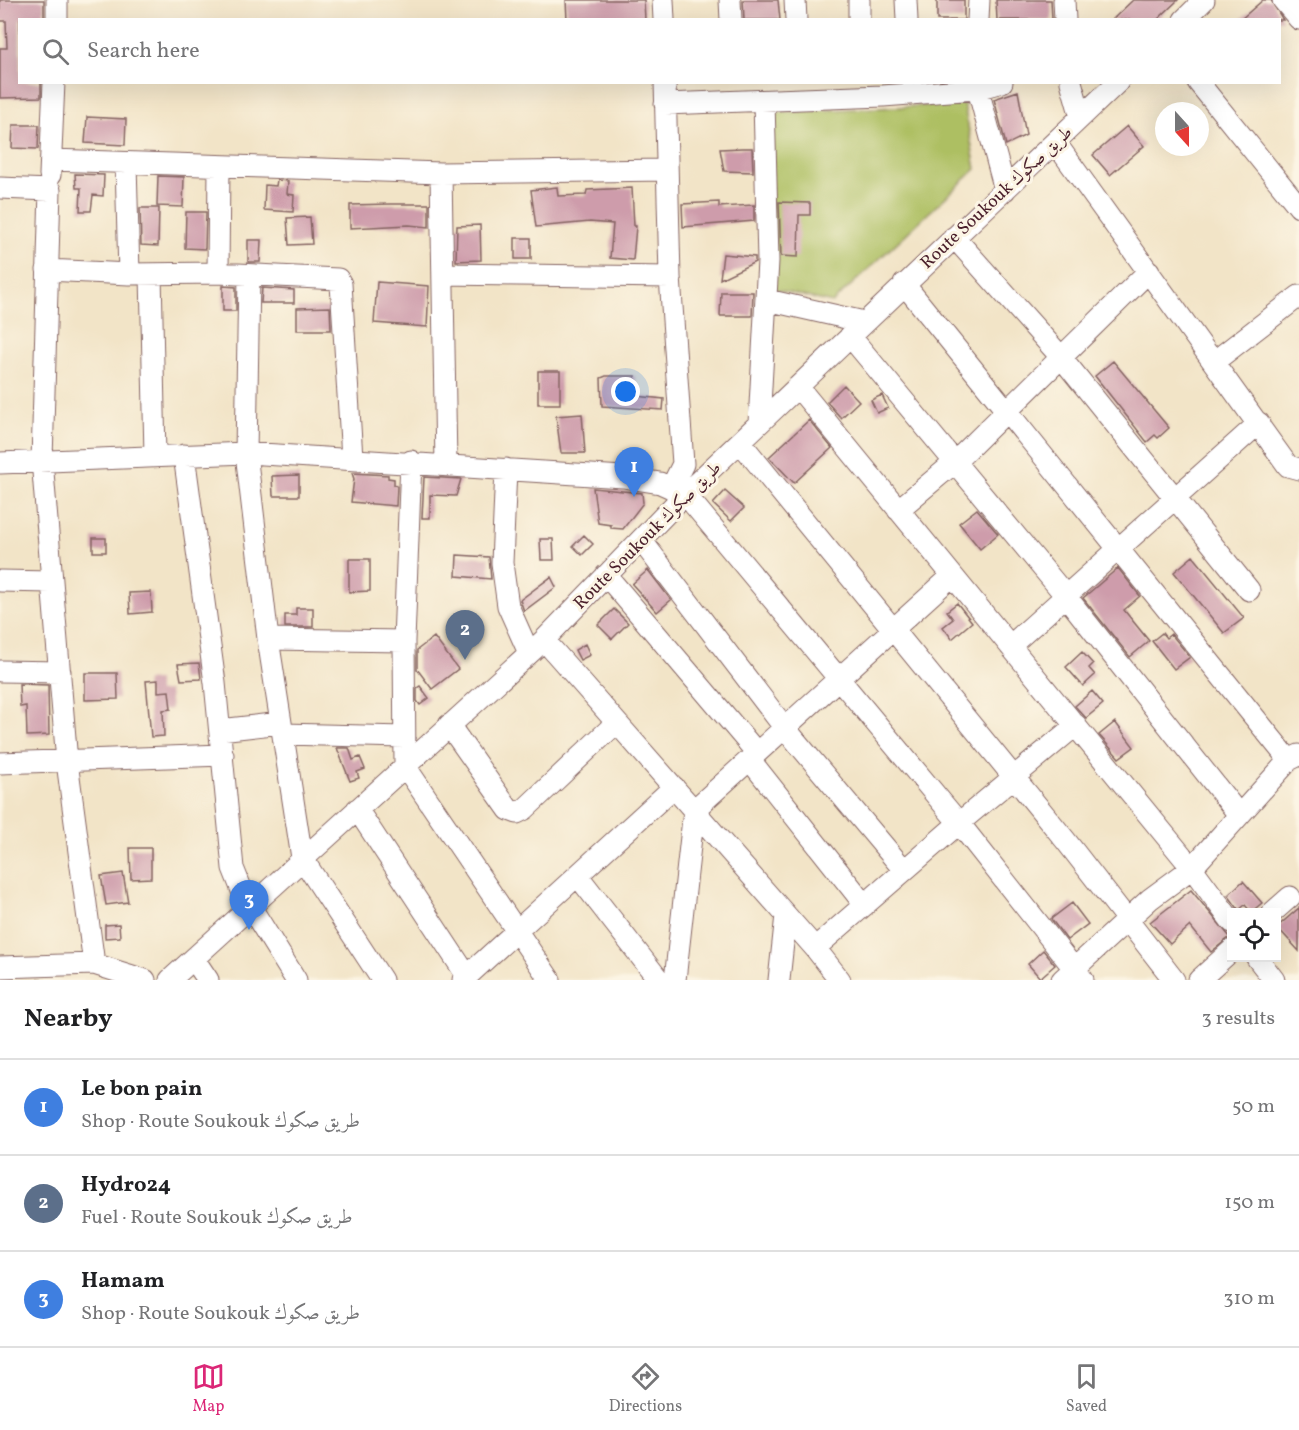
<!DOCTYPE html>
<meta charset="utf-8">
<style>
:root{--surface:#fff;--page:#f6f6f6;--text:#202124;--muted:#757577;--line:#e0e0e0;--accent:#db2777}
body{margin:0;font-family:Vollkorn,Amiri,serif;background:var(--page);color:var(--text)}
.controls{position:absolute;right:18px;bottom:18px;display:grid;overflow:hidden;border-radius:0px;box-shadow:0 6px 24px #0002}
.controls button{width:54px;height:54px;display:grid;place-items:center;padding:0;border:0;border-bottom:2px solid var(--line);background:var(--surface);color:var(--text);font:30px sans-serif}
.compass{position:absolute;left:1155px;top:102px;width:54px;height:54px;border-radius:50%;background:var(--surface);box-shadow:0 6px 24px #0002;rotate:159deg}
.you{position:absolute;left:626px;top:392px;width:21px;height:21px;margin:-15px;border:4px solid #fff;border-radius:50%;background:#1a73e8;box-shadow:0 0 0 9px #1a73e833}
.badge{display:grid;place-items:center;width:39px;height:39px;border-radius:50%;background:var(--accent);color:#fff;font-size:20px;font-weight:700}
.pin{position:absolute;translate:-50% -50px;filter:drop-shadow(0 2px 3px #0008)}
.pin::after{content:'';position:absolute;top:32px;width:21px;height:18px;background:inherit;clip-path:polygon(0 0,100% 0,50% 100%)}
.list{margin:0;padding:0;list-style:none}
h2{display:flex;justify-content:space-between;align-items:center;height:78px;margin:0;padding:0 24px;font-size:26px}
h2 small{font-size:20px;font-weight:400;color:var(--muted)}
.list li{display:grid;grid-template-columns:39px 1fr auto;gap:18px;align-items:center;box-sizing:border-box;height:96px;padding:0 24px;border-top:2px solid var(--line)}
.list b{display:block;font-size:22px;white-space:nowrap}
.list p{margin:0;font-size:20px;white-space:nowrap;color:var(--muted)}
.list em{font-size:20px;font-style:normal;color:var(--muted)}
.icon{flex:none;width:33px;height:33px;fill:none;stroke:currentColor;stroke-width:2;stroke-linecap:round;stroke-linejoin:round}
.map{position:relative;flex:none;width:1299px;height:980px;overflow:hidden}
.search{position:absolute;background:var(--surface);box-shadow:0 6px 24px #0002;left:18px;right:18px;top:18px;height:66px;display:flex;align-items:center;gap:15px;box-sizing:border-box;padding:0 21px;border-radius:0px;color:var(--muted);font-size:22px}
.sheet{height:366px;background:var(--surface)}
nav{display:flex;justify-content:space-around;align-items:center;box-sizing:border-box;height:84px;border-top:2px solid var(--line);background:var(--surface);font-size:16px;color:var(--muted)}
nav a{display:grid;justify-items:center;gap:3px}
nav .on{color:var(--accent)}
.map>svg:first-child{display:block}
.green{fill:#adbf62;stroke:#7c6f46;stroke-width:1.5}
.building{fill:#ce9cab}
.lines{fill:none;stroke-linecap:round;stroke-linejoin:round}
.minor-casing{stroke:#856462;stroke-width:23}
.minor{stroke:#fff;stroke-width:21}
.labels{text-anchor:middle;stroke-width:6;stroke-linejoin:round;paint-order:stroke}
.street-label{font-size:18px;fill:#4a1f2b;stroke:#fcf5e5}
</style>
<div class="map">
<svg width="1299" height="980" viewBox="0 0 1299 980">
<rect width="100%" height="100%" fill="#fcf5e5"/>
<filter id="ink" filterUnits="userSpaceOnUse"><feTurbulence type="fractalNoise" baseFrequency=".0167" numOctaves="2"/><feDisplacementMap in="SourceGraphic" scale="12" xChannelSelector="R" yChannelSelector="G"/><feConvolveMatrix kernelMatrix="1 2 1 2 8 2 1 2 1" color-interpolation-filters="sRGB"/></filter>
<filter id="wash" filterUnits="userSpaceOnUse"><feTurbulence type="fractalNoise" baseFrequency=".008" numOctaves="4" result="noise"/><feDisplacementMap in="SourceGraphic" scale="24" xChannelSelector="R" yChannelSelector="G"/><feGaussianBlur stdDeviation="1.35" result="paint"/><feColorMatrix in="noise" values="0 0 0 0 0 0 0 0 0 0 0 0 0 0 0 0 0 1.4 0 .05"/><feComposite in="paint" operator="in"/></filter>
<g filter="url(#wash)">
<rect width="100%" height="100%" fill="#f2e4c7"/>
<path class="green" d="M964 104 976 169 832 303 774 289 767 113Z"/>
<g id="blocks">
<path class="building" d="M0 0H44V18L20 19V82H41V97L0 98V48H7L6 21H0Z
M566 0H644L645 20H567Z
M743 0H778L780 20H744Z
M937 0H964V20H937Z
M996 0H1051L1052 20H997Z
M1133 0H1178L1157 20H1112Z
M1263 0H1271L1283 20H1240Z
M1018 91 1026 135 1006 145 994 99Z
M87 117 126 119 125 145 85 143Z
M13 125H39L38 149 12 148Z
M1127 126 1144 146 1110 175 1093 155Z
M742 148H752L753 172 724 171 720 149Z
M75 174 104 175 103 196 93 195 91 211H80L81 188H76Z
M158 176 184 177 183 207 157 206Z
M277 180 288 181 287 194 294 195 293 212 264 210 265 185 276 186Z
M557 187 558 196 586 195 587 190 632 188 634 226H636L633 260 610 258 613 224 590 222 536 227 531 190Z
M719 202V207L754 205V221L683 227 682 204Z
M779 202 810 203V215H799L798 257 781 256Z
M390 204H429V227L409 225 350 228V205Z
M140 208H159L158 246 141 245Z
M186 212H206L205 249 185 248Z
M310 217 312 244 289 245 287 218Z
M480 225 481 260 456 261 457 226Z
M515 238H531V259H515Z
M248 240H261L260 262H248Z
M723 254 755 257V262L720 279Z
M377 282 429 286 427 327 374 323Z
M223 286 236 287V311H223Z
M262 288 294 290V303H261Z
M721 292H753L752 316H720Z
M330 307 331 330H297V308Z
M1113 361 1169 428 1158 438 1155 435 1147 442 1095 376Z
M538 371H560V404H538Z
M606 376H635L636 396 664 399 663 410 602 406 601 378Z
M844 385 859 401 841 418 827 402Z
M882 395 888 408 877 413 871 400Z
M582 414 585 453H561L556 416Z
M809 420 832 448 794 483 769 457Z
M352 473 388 475V478L394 479V485L397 486 396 506 351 502 354 479Z
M299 475V496H273L272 476Z
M424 477 461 479 456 496 430 495V518H422Z
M593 488 642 493 643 503 623 529 611 528V525L598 523Z
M725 491 744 508 731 521 713 504Z
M977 509 998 534 980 549 959 523Z
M584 535 593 544 582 555 573 546Z
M93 538H106V552H93Z
M540 539H553L554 560H541Z
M457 555 489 557 491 579 456 576Z
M1193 556 1244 618 1224 633 1174 572Z
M349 559H370V591L349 592Z
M1118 568 1140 596 1124 610 1149 641 1130 657 1083 598Z
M648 570 671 600 657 612 632 584Z
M551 577 556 587 524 611 520 600Z
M151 592 152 612 130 614 129 593Z
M957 603 972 622 952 639 943 627 953 619 947 611Z
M296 608H313V627H285V615H296Z
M614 609 628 623 612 639 598 625Z
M1162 633 1166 638 1171 634 1190 657 1174 669 1152 641Z
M434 637 458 669 432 689 417 669V650Z
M585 644 590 655 580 660 575 650Z
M1082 652 1093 664 1089 668 1095 675 1083 686 1066 667Z
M199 663 201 679 181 680 178 664Z
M85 673H117L118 699 85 700Z
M158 680V692L169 691 171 709 163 710 164 736 151 737 146 681Z
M19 684 48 685 49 735 27 736 26 706 20 707Z
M420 686 429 698 420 705 417 701V688Z
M1092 691 1103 704 1086 718 1075 706Z
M1115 722 1134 747 1119 758 1099 735Z
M337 748H349L353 760 360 757 365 769 357 772 359 778 350 781Z
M130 848H151V878L131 879Z
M123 873 128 902 106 905 101 876Z
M1243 881 1262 903 1251 912 1245 905 1239 910 1228 895Z
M1191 890 1230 937 1211 952 1190 926 1170 944 1150 922Z
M1072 903 1088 924 1067 940 1051 919Z
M1299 908V951L1277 927Z
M119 924 120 937 105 938V925Z
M1043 950 1055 965 1040 978 1028 964Z"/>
</g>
</g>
<g filter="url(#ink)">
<use href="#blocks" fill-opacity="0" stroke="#856462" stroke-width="1.5"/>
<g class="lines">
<defs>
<path id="minor" d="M663 0 664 20
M730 0 731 20
M795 0 796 20
M859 0V20
M906 0 907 20
M1064 0 1065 20
M1283 0 1299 19
M57 20V0
M978 20 979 0
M1184 20 1204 0
M665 82 670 277 683 464 671 488
M976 82 1005 190
M1071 82 1081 117
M1198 82 1299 207
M665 104 883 96 976 89 1002 82
M1055 142 1288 466 1299 469
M51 160 441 173 666 170
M126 163 129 274
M441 173 446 464
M50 175 54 82
M0 188 50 190 42 460 67 762 94 964
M954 237 1061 357 1249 590
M47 270 129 274 218 273 338 279 341 284 352 458
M218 273 219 166
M151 274 155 456
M443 274 670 277
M249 275 246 453 268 639 302 858 382 980
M904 284 1289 760
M767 300 864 322
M850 336 1065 595 1239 815
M1215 361 1299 296
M798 387 1192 868 1232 922
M759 423 768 261 764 101
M740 442 1066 841 1174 980
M184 455 215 683 233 868 245 898 296 980
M411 461 404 641 405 766 550 980
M0 463 246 453 623 477 660 483 685 494 959 823 815 948
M506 469 502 563 508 606 529 653
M898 510 955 462 1149 271
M641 540 784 727 904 870
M606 575 757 753
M0 581 51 582
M268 639 404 641
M544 640 815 948 840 980
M1010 646 1259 423
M0 671 60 672
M449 725 509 810 517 813 525 809 616 723
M1076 725 959 823 1083 980
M220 730 281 723
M283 734 404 737
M750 760 865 905
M0 763 223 755
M357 809 467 976
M578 876 659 980
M1273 912 1290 897
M1257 958 1274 980
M194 959 208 980
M0 967 94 964 145 980
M170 980 544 640 685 494 1118 82
M463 980 674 787
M675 980 694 810 952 576
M779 980 786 915
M1062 980 1150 899 1192 868 1289 760 1299 755
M1199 980 1232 950"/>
</defs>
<use href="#minor" class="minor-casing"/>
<use href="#minor" class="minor"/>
</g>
</g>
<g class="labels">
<g class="street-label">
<text transform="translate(996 197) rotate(-43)" y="6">Route Soukouk طريق صكوك</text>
<text transform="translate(647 535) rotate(-45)" y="6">Route Soukouk طريق صكوك</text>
</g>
</g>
</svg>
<div class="controls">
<button><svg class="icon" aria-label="locate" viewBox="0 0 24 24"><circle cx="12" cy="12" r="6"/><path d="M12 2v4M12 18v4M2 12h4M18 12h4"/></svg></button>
</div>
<svg class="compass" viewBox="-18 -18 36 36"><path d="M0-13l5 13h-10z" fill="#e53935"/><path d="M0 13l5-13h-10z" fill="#757577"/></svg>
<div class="you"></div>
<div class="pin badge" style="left:634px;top:497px;background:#3f7fe0">1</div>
<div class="pin badge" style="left:465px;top:660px;background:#5c6f8a">2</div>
<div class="pin badge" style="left:249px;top:930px;background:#3f7fe0">3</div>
<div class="search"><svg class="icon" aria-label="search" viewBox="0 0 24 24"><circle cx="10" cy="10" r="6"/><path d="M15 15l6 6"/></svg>Search here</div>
</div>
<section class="sheet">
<h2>Nearby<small>3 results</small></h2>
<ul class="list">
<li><span class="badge" style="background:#3f7fe0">1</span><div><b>Le bon pain</b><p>Shop · Route Soukouk طريق صكوك</p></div><em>50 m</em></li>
<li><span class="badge" style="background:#5c6f8a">2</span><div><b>Hydro24</b><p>Fuel · Route Soukouk طريق صكوك</p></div><em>150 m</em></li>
<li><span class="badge" style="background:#3f7fe0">3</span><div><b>Hamam</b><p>Shop · Route Soukouk طريق صكوك</p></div><em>310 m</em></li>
</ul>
</section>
<nav>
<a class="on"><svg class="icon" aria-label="map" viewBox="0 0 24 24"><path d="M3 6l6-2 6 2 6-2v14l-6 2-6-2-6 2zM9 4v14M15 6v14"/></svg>Map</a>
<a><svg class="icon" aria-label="directions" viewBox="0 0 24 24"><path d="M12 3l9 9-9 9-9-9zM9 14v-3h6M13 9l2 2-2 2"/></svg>Directions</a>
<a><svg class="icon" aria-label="saved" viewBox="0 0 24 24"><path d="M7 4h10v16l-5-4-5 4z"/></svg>Saved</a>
</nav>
